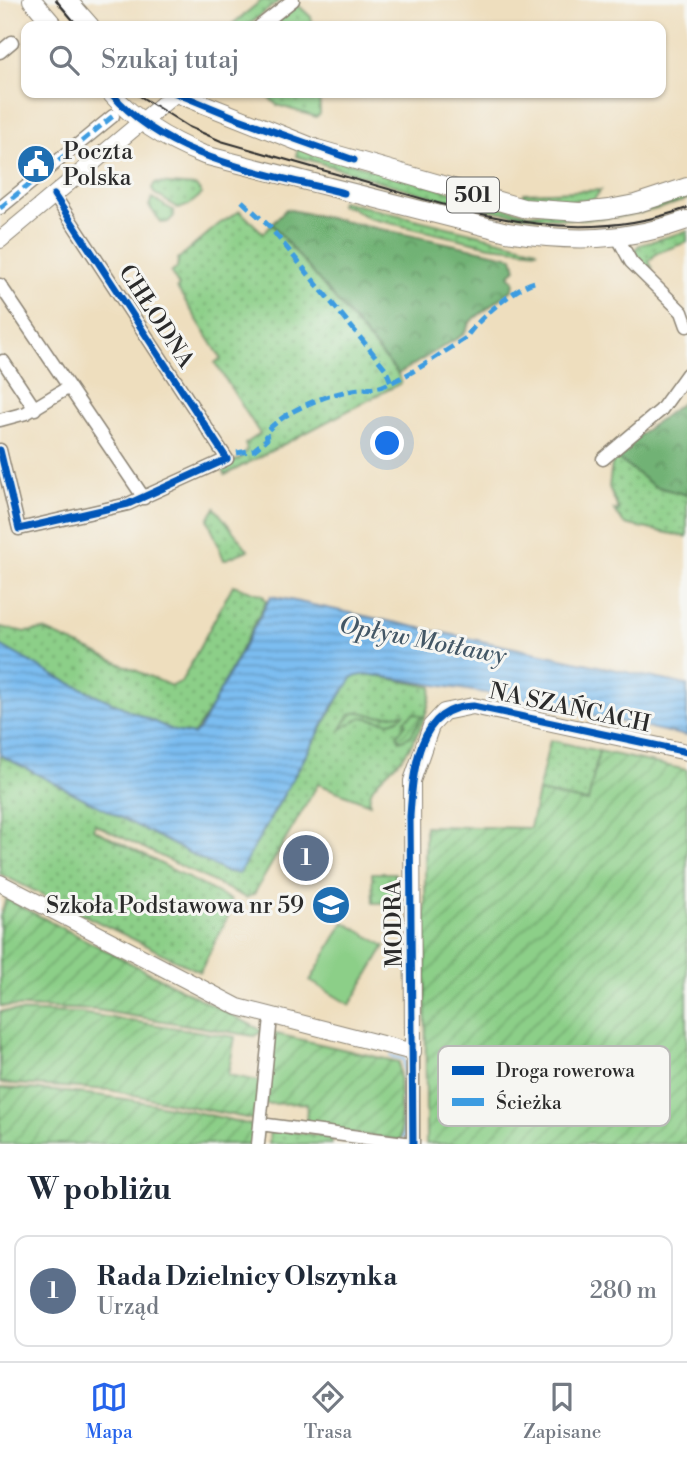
<!DOCTYPE html>
<html lang="pl">
<meta charset="utf-8">
<style>
:root{--surface:#fff;--page:#f6f6f7;--text:#1f2937;--muted:#747a83;--line:#e0e1e3;--accent:#2563eb}
body{margin:0;font-family:"Libre Bodoni",serif;background:var(--page);color:var(--text)}
.you{position:absolute;left:388px;top:444px;width:24px;height:24px;margin:-18px;border:5px solid #fff;border-radius:50%;background:#1a73e8;box-shadow:0 0 0 10px #1a73e833}
.badge{display:grid;place-items:center;width:46px;height:46px;border-radius:50%;background:var(--accent);color:#fff;font-size:23px;font-weight:700}
.pin{position:absolute;translate:-50% -50%;border:4px solid #fff;box-shadow:0 2px 7px #0006}
.list{margin:0;padding:0;list-style:none}
h2{display:flex;justify-content:space-between;align-items:center;height:91px;margin:0;padding:0 28px;font-size:30px}
h2 small{font-size:23px;font-weight:400;color:var(--muted)}
.list li{display:grid;grid-template-columns:46px 1fr auto;gap:21px;align-items:center;box-sizing:border-box;height:112px;margin:0 14px 14px;padding:0 14px;border:2px solid var(--line);border-radius:14px}
.list b{display:block;font-size:26px;white-space:nowrap}
.list p{margin:0;font-size:23px;white-space:nowrap;color:var(--muted)}
.list em{font-size:23px;font-style:normal;color:var(--muted)}
.icon{flex:none;width:38px;height:38px;fill:none;stroke:currentColor;stroke-width:2;stroke-linecap:round;stroke-linejoin:round}
.map{position:relative;flex:none;width:687px;height:1144px;overflow:hidden}
.search{position:absolute;background:var(--surface);box-shadow:0 2px 5px #0004;left:21px;right:21px;top:21px;height:77px;display:flex;align-items:center;gap:18px;box-sizing:border-box;padding:0 24px;border-radius:14px;color:var(--muted);font-size:26px}
.sheet{height:217px;background:var(--surface)}
nav{display:flex;justify-content:space-around;align-items:center;box-sizing:border-box;height:98px;border-top:2px solid var(--line);background:var(--surface);font-size:19px;color:var(--muted)}
nav a{display:grid;justify-items:center;gap:4px}
nav .on{color:var(--accent)}
.map>svg:first-child{display:block}
.grass{fill:url(#grass-dots);stroke:#5c7d5a;stroke-width:2}
.forest{fill:url(#forest-crowns);stroke:#4e6e50;stroke-width:2}
.garden{fill:url(#garden-furrows);stroke:#5c7d5a;stroke-width:2}
.pitch{fill:#8ccf88;stroke:#5c7d5a;stroke-width:2}
.water{fill:url(#water-rules);stroke:#54748e;stroke-width:2}
.lines{fill:none;stroke-linecap:round;stroke-linejoin:round}
.stream{stroke:#7cbdf1;stroke-width:2.5}
.street-casing{stroke:#8c8474;stroke-width:15}
.secondary-casing{stroke:#8c8474;stroke-width:18}
.primary-casing{stroke:#8c8474;stroke-width:20}
.street{stroke:#fff;stroke-width:12}
.secondary{stroke:#fff;stroke-width:16}
.primary{stroke:#fff;stroke-width:18}
.tram{stroke:#2b2b2b;stroke-width:2}
.quiet{stroke:#3d9ce1;stroke-width:5;stroke-dasharray:10 5;stroke-linecap:butt}
.cycleway-casing{stroke:#f6f6f2;stroke-width:11}
.cycleway{stroke:#0057b8;stroke-width:7}
.labels{text-anchor:middle;stroke-width:6;stroke-linejoin:round;paint-order:stroke}
.shield{fill:#f6f6f2;stroke:#686867;stroke-width:2}
.shield-label{font-size:21px;font-weight:bold;fill:#2b2b2b}
.poi-label{font-size:23px;fill:#2b2b2b;stroke:#f6f6f2;text-anchor:start}
.street-label{font-size:23px;fill:#2b2b2b;stroke:#f6f6f2}
.water-label{font-size:24px;font-style:italic;fill:#435766;stroke:#f6f6f2}
.key{fill:#f6f6f2;stroke:#b9b9b6;stroke-width:2}
.key-label{font-size:19px;fill:#2b2b2b}
</style>
<div class="map">
<svg width="687" height="1144" viewBox="0 0 687 1144">
<defs>
<pattern id="grass-dots" width="8" height="8" patternUnits="userSpaceOnUse" patternTransform="scale(1.75)"><rect width="8" height="8" fill="#8ccf88"/><path d="M2 2h.1M6 6h.1" fill="none" stroke="#73a86f" stroke-width="1.8" stroke-linecap="round"/></pattern>
<pattern id="forest-crowns" width="20" height="18" patternUnits="userSpaceOnUse" patternTransform="scale(1.75)"><rect width="20" height="18" fill="#71b274"/><path d="M2 6a3 3 0 1 1 6 0M12 15a3 3 0 1 1 6 0" fill="none" stroke="#5d915f"/></pattern>
<pattern id="garden-furrows" width="10" height="10" patternUnits="userSpaceOnUse" patternTransform="scale(1.75)"><rect width="10" height="10" fill="#8ccf88"/><path d="M-1 1l2-2M0 10L10 0M9 11l2-2" fill="none" stroke="#73a86f"/></pattern>
<pattern id="water-rules" width="6" height="5" patternUnits="userSpaceOnUse" patternTransform="scale(1.75)"><rect width="6" height="5" fill="#7cbdf1"/><path d="M0 2.5h6" fill="none" stroke="#669ac3"/></pattern>
</defs>
<rect width="100%" height="100%" fill="#f6f6f2"/>
<filter id="ink" filterUnits="userSpaceOnUse"><feTurbulence type="fractalNoise" baseFrequency=".0143" numOctaves="2"/><feDisplacementMap in="SourceGraphic" scale="14" xChannelSelector="R" yChannelSelector="G"/><feConvolveMatrix kernelMatrix="1 2 1 2 8 2 1 2 1" color-interpolation-filters="sRGB"/></filter>
<filter id="wash" filterUnits="userSpaceOnUse"><feTurbulence type="fractalNoise" baseFrequency=".00686" numOctaves="4" result="noise"/><feDisplacementMap in="SourceGraphic" scale="28" xChannelSelector="R" yChannelSelector="G"/><feGaussianBlur stdDeviation="1.57" result="paint"/><feColorMatrix in="noise" values="0 0 0 0 0 0 0 0 0 0 0 0 0 0 0 0 0 1.4 0 .05"/><feComposite in="paint" operator="in"/></filter>
<g filter="url(#wash)">
<rect width="100%" height="100%" fill="#eedebe"/>
<path class="grass" d="M262 0H280L247 26H230Z
M298 5 311 17 312 26H273Z
M264 93H319L320 114 316 117 277 105Z
M298 148 529 214 687 193V199C559 250 420 191 296 156Z
M155 183 196 186 202 194 189 205 179 209 154 193 152 188Z
M601 190 593 200 562 201 523 197 524 193Z
M152 198 174 211V216L168 222 162 223 149 206Z
M341 201 533 248 538 251 490 246 368 218 352 208 340 205Z
M240 211 263 233 272 224 398 374 401 383 225 475 222 466 240 459 247 450 245 444 260 434 215 363 221 358 177 288 179 286 171 273 177 268 178 259 219 224Z
M687 231V242L657 253 649 261 652 268H647L634 251 639 245Z
M613 455 654 486 687 495V537L624 524 614 510 619 511 609 487Z
M215 508 248 550 224 560 208 519Z
M233 585 263 595 266 601 212 706 193 735 174 731 55 676 0 645V627L26 632 44 630 171 686 181 682Z
M367 674 432 687C429 710 419 735 405 754 396 766 371 783 370 795 369 798 370 801 370 804L318 784 254 894 246 898 95 824 93 829 231 900 233 906 200 972 0 874V755L224 871 239 874 345 687 353 677Z
M550 740 599 751 588 802 538 792Z
M372 873H395V903H373Z
M270 1129 332 1137V1144H269Z"/>
<path class="forest" d="M286 209 513 257 516 269 509 275 514 281 513 289 471 321 464 334 398 374 272 224Z
M687 399V495L654 486 613 455Z"/>
<path class="garden" d="M360 712 377 716 404 714C392 728 377 719 362 717L341 729 350 714Z
M414 713 422 716 411 736 400 741 397 735 406 724 404 721Z
M599 751 687 770V1144H426L425 826 530 828 538 792 588 802Z
M6 899 263 1031 254 1036 96 1010 0 1006V917Z
M0 1011 80 1013 235 1037 228 1075 259 1081 256 1120 110 1090 0 1083Z
M272 1033 399 1062 401 1140 306 1127 307 1103 265 1104Z
M0 1088C88 1090 171 1104 255 1126L254 1144H0Z"/>
<path class="pitch" d="M344 922 385 946 350 1005 310 981Z"/>
<path class="water" d="M271 596 687 685V736L486 693 367 674 353 677 334 705 239 874 224 871 0 755V645L55 676 174 731 193 735 199 730Z"/>
<g class="lines">
<path class="stream" d="M391 1056 404 1059V1138"/>
</g>
</g>
<g filter="url(#ink)">
<g class="lines">
<defs>
<path id="street" d="M260 26 293 0
M0 52 12 42
M0 208 113 116
M618 238 631 262 682 312 687 326
M0 285 144 498
M3 361 35 409
M0 420 26 413 69 387
M0 450 19 529 128 504 227 459 54 195
M603 459 661 410 687 374
M260 1124 412 1144
M258 1144 271 1017
M413 1144V1052"/>
<path id="secondary" d="M0 240 176 93
M0 883 238 1007 413 1052 412 781 431 726 444 712 473 706 687 752"/>
<path id="primary" d="M32 0 54 26
M67 0 90 26
M111 93C136 122 169 141 204 155L507 232C570 242 627 242 687 220
M176 93 317 149 523 208 580 212 609 209 635 204 687 187"/>
</defs>
<use href="#street" class="street-casing"/>
<use href="#secondary" class="secondary-casing"/>
<use href="#primary" class="primary-casing"/>
<use href="#street" class="street"/>
<use href="#secondary" class="secondary"/>
<use href="#primary" class="primary"/>
<path class="tram" d="M56 0 78 26
M135 93 189 127 221 141C276 157 331 172 385 188 489 218 581 246 687 208"/>
<path class="quiet" d="M242 201 269 226 385 368 391 382
M0 208 113 116
M237 453 254 450 267 439 266 432C286 410 325 395 353 390 365 388 374 390 385 385 413 374 440 354 466 338 473 323 518 285 535 282"/>
<defs>
<path id="cycleway" d="M111 93C168 160 263 172 344 193
M176 93 239 119 354 160
M0 450 19 529 128 504 227 459 54 195
M413 1144 410 816C413 773 417 706 473 706L687 752"/>
</defs>
<use href="#cycleway" class="cycleway-casing"/>
<use href="#cycleway" class="cycleway"/>
</g>
</g>
<defs>
<symbol id="civic-disc" viewBox="-11 -11 22 22"><circle r="9.5" fill="#1f6fb2" stroke="#f6f6f2"/><path d="M-.6-6.5H3V-4.5H.6V-3L4-1V1h2V6H-6V1h2V-1L-.6-3ZM-1.2 2.5V6h2.4V2.5Z" fill="#fff"/></symbol>
<symbol id="school-disc" viewBox="-11 -11 22 22"><circle r="9.5" fill="#1f6fb2" stroke="#f6f6f2"/><path d="M0-5L7-2L0 1L-7-2ZM-4 1L0 2.5L4 1V4Q0 6-4 4Z" fill="#fff"/></symbol>
</defs>
<g fill-rule="evenodd">
<use href="#civic-disc" x="14" y="142" width="44" height="44"/>
<use href="#school-disc" x="309" y="883" width="44" height="44"/>
</g>
<g class="labels">
<rect class="shield" x="447" y="177.5" width="52" height="35" rx="5"/>
<g class="shield-label">
<text x="473" y="202">501</text>
</g>
<g class="poi-label">
<text x="63" y="159">Poczta<tspan x="63" dy="26">Polska</tspan></text>
<text x="304" y="913" text-anchor="end">Szkoła Podstawowa nr 59</text>
</g>
<g class="street-label">
<text transform="translate(157 316) rotate(57)" y="8">CHŁODNA</text>
<text transform="translate(570 707) rotate(12)" y="8">NA SZAŃCACH</text>
<text transform="translate(393 924) rotate(-91)" y="8">MODRA</text>
</g>
<g class="water-label">
<text transform="translate(423 640) rotate(11)" y="8">Opływ Motławy</text>
</g>
</g>
<rect x="438" y="1046" width="232" height="80" rx="10" class="key"/>
<rect x="452" y="1066" width="32" height="9" fill="#0057b8"/>
<rect x="452" y="1098" width="32" height="8" fill="#3d9ce1"/>
<g class="key-label">
<text x="496" y="1077">Droga rowerowa</text>
<text x="496" y="1109">Ścieżka</text>
</g>
</svg>
<div class="you"></div>
<div class="pin badge" style="left:306px;top:858px;background:#5c6f8a">1</div>
<div class="search"><svg class="icon" aria-label="search" viewBox="0 0 24 24"><circle cx="10" cy="10" r="6"/><path d="M15 15l6 6"/></svg>Szukaj tutaj</div>
</div>
<section class="sheet">
<h2>W pobliżu<small></small></h2>
<ul class="list">
<li><span class="badge" style="background:#5c6f8a">1</span><div><b>Rada Dzielnicy Olszynka</b><p>Urząd</p></div><em>280 m</em></li>
</ul>
</section>
<nav>
<a class="on"><svg class="icon" aria-label="map" viewBox="0 0 24 24"><path d="M3 6l6-2 6 2 6-2v14l-6 2-6-2-6 2zM9 4v14M15 6v14"/></svg>Mapa</a>
<a><svg class="icon" aria-label="directions" viewBox="0 0 24 24"><path d="M12 3l9 9-9 9-9-9zM9 14v-3h6M13 9l2 2-2 2"/></svg>Trasa</a>
<a><svg class="icon" aria-label="saved" viewBox="0 0 24 24"><path d="M7 4h10v16l-5-4-5 4z"/></svg>Zapisane</a>
</nav>
